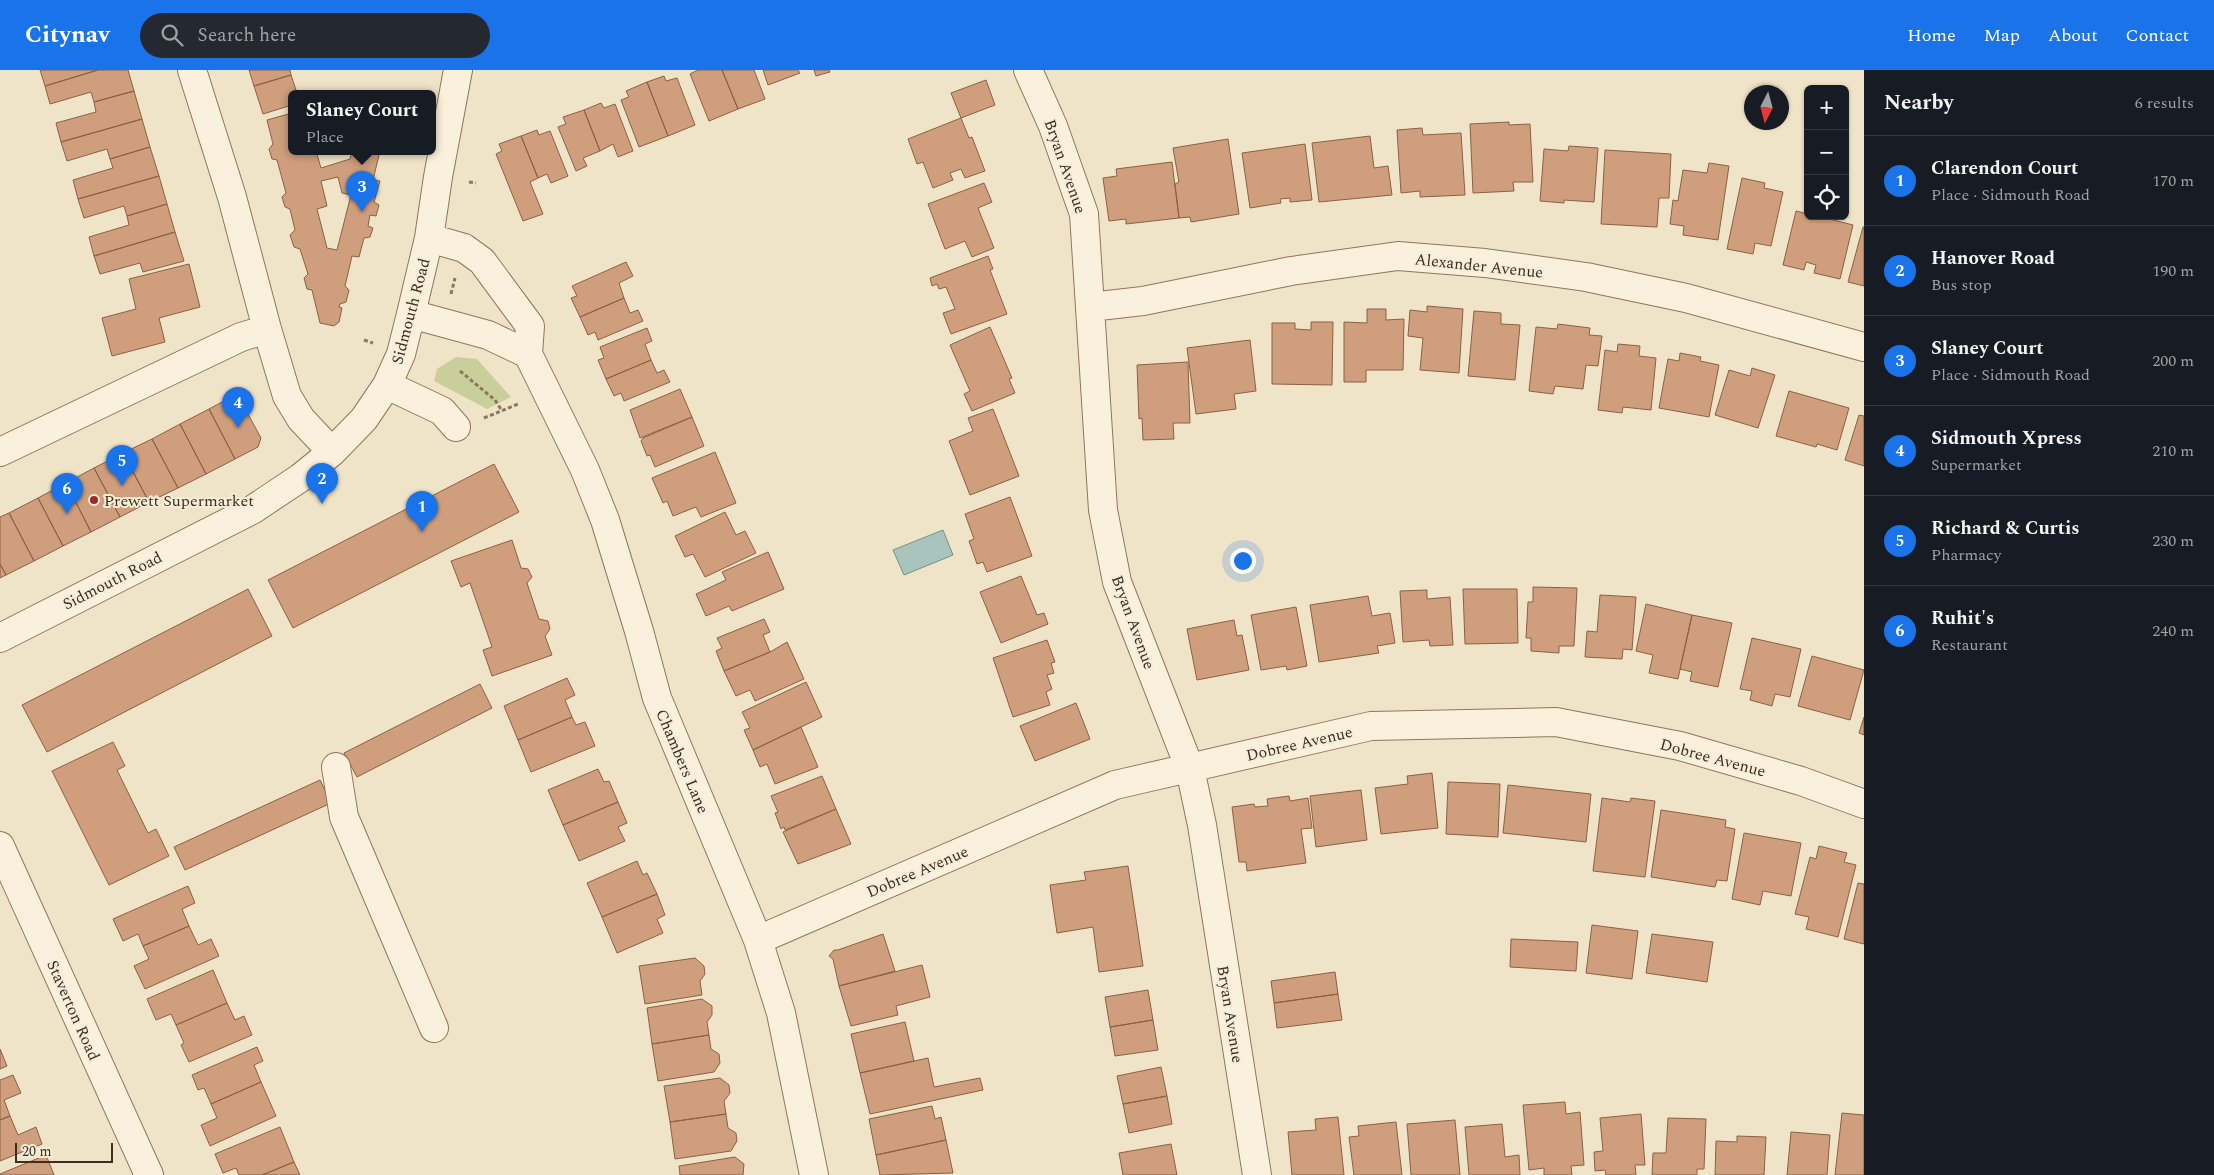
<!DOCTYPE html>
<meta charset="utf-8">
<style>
:root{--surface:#171b24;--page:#242831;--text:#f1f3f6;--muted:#9ea1a6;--line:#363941;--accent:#1a73e8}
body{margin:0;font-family:Spectral,serif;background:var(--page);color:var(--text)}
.controls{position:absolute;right:15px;top:15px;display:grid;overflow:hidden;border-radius:8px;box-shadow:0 1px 4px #0004}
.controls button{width:45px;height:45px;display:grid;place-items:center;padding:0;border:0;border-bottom:1px solid var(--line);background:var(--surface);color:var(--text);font:25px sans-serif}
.compass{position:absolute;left:1744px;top:15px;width:45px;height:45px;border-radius:50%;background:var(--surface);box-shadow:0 1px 4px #0004;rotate:186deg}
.scale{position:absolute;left:15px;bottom:12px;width:98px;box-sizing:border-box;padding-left:5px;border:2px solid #3d2e20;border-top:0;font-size:14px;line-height:18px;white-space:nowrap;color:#3d2e20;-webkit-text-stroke:4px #f7eed8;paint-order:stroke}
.you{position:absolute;left:1242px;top:490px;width:18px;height:18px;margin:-12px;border:4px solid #fff;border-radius:50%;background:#1a73e8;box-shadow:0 0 0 8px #1a73e833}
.badge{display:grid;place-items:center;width:32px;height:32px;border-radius:50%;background:var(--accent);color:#fff;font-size:16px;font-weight:700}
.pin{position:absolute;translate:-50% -41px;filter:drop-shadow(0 1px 2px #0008)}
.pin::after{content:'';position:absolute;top:26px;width:18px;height:15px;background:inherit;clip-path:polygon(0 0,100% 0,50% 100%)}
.popup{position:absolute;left:288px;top:20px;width:148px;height:65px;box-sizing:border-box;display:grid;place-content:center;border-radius:8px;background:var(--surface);filter:drop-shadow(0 1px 4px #0005);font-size:16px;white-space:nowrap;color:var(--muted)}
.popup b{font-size:19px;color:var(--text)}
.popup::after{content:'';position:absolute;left:50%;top:100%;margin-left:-10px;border:10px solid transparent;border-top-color:var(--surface)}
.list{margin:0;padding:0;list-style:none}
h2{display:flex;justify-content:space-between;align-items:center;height:65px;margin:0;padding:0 20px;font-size:21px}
h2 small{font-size:16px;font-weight:400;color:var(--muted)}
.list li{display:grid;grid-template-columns:32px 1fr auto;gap:15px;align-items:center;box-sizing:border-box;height:90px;padding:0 20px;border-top:1px solid var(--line)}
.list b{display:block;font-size:19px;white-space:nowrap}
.list p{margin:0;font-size:16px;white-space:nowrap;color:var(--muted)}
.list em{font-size:16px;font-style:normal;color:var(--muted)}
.icon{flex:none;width:28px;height:28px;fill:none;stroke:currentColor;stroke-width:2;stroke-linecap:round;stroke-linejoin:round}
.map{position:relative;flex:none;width:1864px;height:1105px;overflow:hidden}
header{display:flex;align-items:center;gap:30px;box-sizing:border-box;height:70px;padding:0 25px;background:var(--accent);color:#fff}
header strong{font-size:24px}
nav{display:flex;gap:28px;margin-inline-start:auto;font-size:18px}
.search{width:350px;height:45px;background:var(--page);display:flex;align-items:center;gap:12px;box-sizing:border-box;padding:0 18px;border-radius:28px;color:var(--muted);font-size:19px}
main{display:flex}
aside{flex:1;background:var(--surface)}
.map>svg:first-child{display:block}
.green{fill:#c9cf9b}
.water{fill:#a9c4bc;stroke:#6f938a}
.building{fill:#cf9f7d;stroke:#8d5f41;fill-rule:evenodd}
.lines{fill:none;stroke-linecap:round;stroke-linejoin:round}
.minor-casing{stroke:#8d765c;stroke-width:30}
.path{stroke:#8d765c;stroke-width:3;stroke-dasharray:4 2.5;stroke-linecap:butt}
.minor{stroke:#faf1dc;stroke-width:28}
.poi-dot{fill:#9e2a2b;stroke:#f7eed8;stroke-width:2}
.labels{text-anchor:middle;stroke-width:4;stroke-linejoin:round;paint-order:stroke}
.street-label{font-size:16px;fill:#3d2e20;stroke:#f7eed8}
.poi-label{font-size:16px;fill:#3d2e20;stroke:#f7eed8;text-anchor:start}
</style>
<header>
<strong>Citynav</strong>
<div class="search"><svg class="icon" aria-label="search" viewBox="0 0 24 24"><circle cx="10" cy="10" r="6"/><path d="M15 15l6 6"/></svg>Search here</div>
<nav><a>Home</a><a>Map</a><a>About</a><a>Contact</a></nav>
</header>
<main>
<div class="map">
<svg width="1864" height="1105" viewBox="0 0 1864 1105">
<rect width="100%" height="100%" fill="#f0e4c8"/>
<path class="green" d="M456 287 477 289 511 327 487 339 434 311 437 299Z"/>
<path class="water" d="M943 460 953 485 904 505 893 480Z"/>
<path class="building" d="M40 0H98L45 16Z
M98 0H128L134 21 94 32 91 22 50 34 45 16Z
M249 0H290L291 5 254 16Z
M722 0 738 39 709 51 690 4 698 0Z
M722 0H754L765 29 738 39Z
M763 0H798L800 3 768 15Z
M814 0H829L830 2 816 6Z
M291 5 297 23H292V35L263 44 254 16Z
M664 6 666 11 677 8 695 55 668 66 647 12Z
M986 10 995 35 961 48 951 23Z
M647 12 668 66 639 77 621 30 629 27 626 21Z
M134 21 142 49 61 72 56 53 96 42 94 32Z
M601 33 604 38 615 34 633 81 618 87 613 74 600 81 584 40Z
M584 40 600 81 583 88 587 96 576 101 558 57 566 54 563 47Z
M292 43V81H316L321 98 350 89 352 81H380L373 110 380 111 374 132 379 135 376 146 370 145 368 156 373 158 370 167 364 168 359 187 352 186 345 216 349 220 346 232 340 234 339 237 342 238 339 252 334 256 320 253 312 220 307 219 304 208 308 204 300 179 294 177 290 165 295 160 290 139 285 137 282 127 286 123 277 90 272 89 269 79 273 74 267 50ZM338 107 342 123 351 125 337 180 327 178 317 139 327 136 321 111Z
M961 48 969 68 972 67 985 101 965 108 961 99 950 103 953 110 933 118 923 92 917 94 908 69Z
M142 49 150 77 110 89 107 79 67 91 61 72Z
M1509 52V55L1530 54 1533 112H1513L1514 121 1473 123 1470 54Z
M1422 58 1423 65 1461 63 1465 125 1420 127V121L1401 123 1397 60Z
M537 60 539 65 550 61 568 106 551 113 547 104 538 108 521 66Z
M521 66 538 108 530 112 543 144 523 151 496 84 502 81 499 74Z
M1370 66 1374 98 1388 96 1392 125 1319 132 1312 73Z
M1228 69 1239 144 1191 152 1190 147 1179 148 1175 114 1179 112 1173 78Z
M1305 74 1312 130 1290 132V128L1280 129 1281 133 1250 138 1242 83Z
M1569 76 1598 78 1594 132 1564 130V133L1540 131 1544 79 1568 81Z
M150 77 159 106 78 129 73 110 113 98 110 89Z
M1605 80 1671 84 1669 128H1659L1657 157 1601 154Z
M1172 92 1179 148 1126 154V149L1109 151 1103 108 1117 106 1116 99Z
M1709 93 1729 96 1718 170 1683 165 1684 156 1670 154 1673 130 1678 131 1683 100 1707 103Z
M159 106 167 134 127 146 124 136 84 148 78 129Z
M1742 108 1765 113 1764 118 1783 122 1771 176 1755 173 1753 184 1727 179Z
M984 113 992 132 978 138 994 178 972 187 965 171 945 179 928 134Z
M167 134 175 162 94 186 89 167 129 155 127 146Z
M1796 141 1808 144V146H1818L1853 155 1840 209 1814 203 1816 195 1806 192 1804 200 1783 195Z
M1863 157H1864V216L1848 212Z
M175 162 184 191 143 202 140 193 100 204 94 186Z
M988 186 993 199 990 200 1007 244 951 264 943 243 955 239 946 217 939 219 937 214 932 216 930 208Z
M626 192 633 206 619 213 624 228 580 247 571 228 577 226 572 216Z
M189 194 200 237 159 248 165 272 112 286 102 248 136 239 129 209Z
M624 228 630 243 638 240 643 251 598 270 595 262 588 265 580 247Z
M1427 236 1463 239 1459 303 1420 300 1423 268 1408 266 1410 240 1427 242Z
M1367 239H1386V250L1404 249 1403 300H1366V312H1344V252L1367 253Z
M1474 241 1501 243V254L1520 255 1515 310 1468 306Z
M1311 252H1333L1332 315 1272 314V253H1295V259L1311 260Z
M1558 254 1590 258 1589 265 1602 266 1598 296 1586 295 1583 319 1555 316 1553 324 1529 321 1536 257 1557 259Z
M990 257 1012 308 1009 309 1015 323 972 341 964 324 970 321 950 275Z
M647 258 652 271 645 274 651 290 606 309 598 290 604 288 600 277Z
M1250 270 1256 321 1234 324 1236 339 1196 344 1187 278Z
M1618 274 1640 276 1639 286 1656 288 1651 340 1623 337 1622 343 1598 340 1605 280 1617 282Z
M1680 283 1701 287 1700 291 1719 295 1709 347 1659 338 1668 289 1679 291Z
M651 290 657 303 664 300 670 312 624 331 621 323 614 326 606 309Z
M1188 292 1190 353H1173L1174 369 1143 370 1142 348 1139 349 1137 295Z
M1752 298 1775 305 1758 358 1715 345 1729 300 1750 306Z
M680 319 692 347 640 368 630 340Z
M1789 321 1849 338 1837 380 1817 374 1816 377 1776 366Z
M237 324 261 368 258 377 235 389 209 339Z
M209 339 235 389 206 404 180 354Z
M993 339 1019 406 970 425 949 371 973 361 968 348Z
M1859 345 1864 346V396L1845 390Z
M692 347 704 376 655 397 650 385 647 386 641 371 643 368Z
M180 354 206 404 178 418 152 369Z
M152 369 178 418 149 432 123 383Z
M715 382 736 433 701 447 696 437 673 446 667 431 663 433 652 408Z
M123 383 149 432 120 447 94 398Z
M494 394 519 442 293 558 268 510Z
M94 398 120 447 91 462 66 413Z
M66 413 91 462 63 476 38 428Z
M1010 427 1032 486 987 502 983 492 977 494 969 471 974 469 965 444Z
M38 428 63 476 34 491 9 443Z
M725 442 736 465 745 461 756 483 705 507 693 484 685 487 675 466Z
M9 443 34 491 6 505 0 494V447Z
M512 470 521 498 528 499 532 507 527 513 539 549 548 551 550 559 545 566 552 585 492 606 483 580 492 577 470 513 461 517 451 491Z
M768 482 784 519 732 541 729 536 706 546 696 524 726 510 722 502Z
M0 494 6 505 0 508Z
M1021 506 1037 545 1044 543 1048 554 1001 573 980 522Z
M1533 517 1577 518 1574 576H1559V583L1531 581V568H1526L1528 532H1533Z
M248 519 272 566 47 682 22 635Z
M1463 519H1517L1518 573 1465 574Z
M1427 520V529L1450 527 1453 575 1430 576 1429 570 1403 572 1400 521Z
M1600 525 1636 527 1632 580 1623 579 1622 589 1585 587 1587 561 1597 562Z
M1368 526 1372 546 1390 543 1395 573 1377 576 1379 583 1319 592 1310 535Z
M1646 534 1692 545 1678 609 1649 603 1653 585 1636 581Z
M1296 537 1307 596 1287 600 1286 596 1261 600 1251 545Z
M1692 545 1732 553 1718 617 1690 611 1692 602 1680 599Z
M764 549 770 562 763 565 770 582 724 601 716 581 722 578 717 568Z
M1234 550 1237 566 1242 565 1249 600 1197 610 1187 559Z
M1752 568 1801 579 1790 627 1775 624 1772 636 1750 630 1752 621 1740 619Z
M1047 570 1055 592 1051 593 1054 603 1047 605 1052 619 1046 622 1050 635 1013 647 993 588Z
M787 572 804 609 755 631 750 620 736 626 724 601 770 582Z
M1812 586 1864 600 1850 650 1798 636Z
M567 608 575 625 565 630 572 647 518 670 504 636Z
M806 612 822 647 753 680 744 660 750 658 742 642Z
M480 614 492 638 357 707 344 683Z
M1076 633 1090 669 1035 691 1020 656Z
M572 647 576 655 585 652 595 676 531 702 518 670Z
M1864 647V665L1859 663Z
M801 657 818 697 775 714 767 694 760 697 753 680Z
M113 672 125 696 117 700 148 763 156 759 169 786 109 815 52 701Z
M598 699 604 712 609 711 618 732 563 755 548 720Z
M1432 703 1438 758 1381 764 1375 718 1408 714 1407 706Z
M822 706 836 739 785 760 784 757 781 759 775 743 778 742 771 726Z
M320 710 331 733 185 800 174 777Z
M1448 712 1500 714 1498 767 1446 764Z
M1508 715 1591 724 1586 772 1503 763Z
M1361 720 1367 770 1316 777 1310 726Z
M1289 726 1290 731 1308 728 1312 758 1301 759 1306 793 1247 801 1246 792H1239L1232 737 1254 734 1255 737 1268 736 1267 729Z
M1602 728 1630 732 1631 728 1655 731 1645 807 1593 801Z
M618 732 627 753 618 757 625 771 579 791 563 755Z
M836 739 851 774 798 794 783 762Z
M1661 740 1726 750 1725 757 1735 759 1727 811 1717 810 1715 817 1651 807Z
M1744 763 1801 773 1791 826 1763 821 1760 835 1732 829Z
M1819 776 1847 783 1844 792 1856 795 1838 867 1806 859 1809 847 1795 844 1810 787 1816 789Z
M637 791 643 805 647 803 657 824 602 847 587 813Z
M1128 796 1143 896 1099 902 1093 857 1057 863 1050 815 1086 810 1084 802Z
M1858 813 1864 814V874L1844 869Z
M188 816 195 833 182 839 189 856 143 876 138 864 123 871 113 849Z
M657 824 665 845 657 849 663 863 617 883 602 847Z
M1592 855 1638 861 1632 909 1586 903Z
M189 856 198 875 211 869 219 886 145 919 134 896 149 889 143 876Z
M883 864 895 901 839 916 833 889 829 886 834 880H838Z
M1652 864 1713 872 1707 912 1646 903Z
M1511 869 1578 872 1576 901 1510 897Z
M695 888 704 896 705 904 700 911 702 925 645 934 639 896Z
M922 895 930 927 896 936 898 945 851 956 839 916Z
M213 900 227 933 176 955 171 944 156 950 147 929Z
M1335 902 1338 924 1274 933 1271 911Z
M1148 920 1153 950 1110 957 1105 927Z
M1338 924 1342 950 1277 958 1274 933Z
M702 929 712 936V945L707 952 709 965 652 974 647 938Z
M227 933 235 950 244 946 252 965 189 992 181 975 184 973 176 955Z
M1153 950 1158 980 1115 986 1110 957Z
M905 952 914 991 860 1003 851 964Z
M709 965 711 979 719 984 720 993 714 1002 658 1011 652 974Z
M257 977 263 991 254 995 261 1012 211 1034 204 1018 198 1020 192 1005Z
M0 979 7 996 0 999Z
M928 988 934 1017 980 1008 983 1020 870 1044 860 1003Z
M1161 997 1167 1026 1123 1034 1117 1006Z
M13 1005 21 1023 4 1030 10 1046 0 1050V1010Z
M720 1008 729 1015 730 1023 724 1031 726 1044 670 1052 664 1016Z
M261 1012 276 1046 210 1076 201 1055 217 1048 211 1034Z
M1167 1026 1172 1054 1129 1063 1123 1034Z
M1565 1032 1566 1044 1580 1042 1584 1095 1571 1096 1572 1105H1544V1098L1529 1100 1523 1035Z
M932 1036 935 1049 941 1047 946 1070 876 1085 869 1049Z
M1842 1043 1864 1045V1105H1835Z
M726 1044 728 1058 736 1063 737 1071 731 1081 675 1089 670 1052Z
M1641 1044 1645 1095H1635L1636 1105H1606L1605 1100 1595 1101 1594 1082 1603 1081 1600 1048Z
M10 1046 18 1065 36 1057 42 1074 0 1091V1050Z
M1338 1047 1344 1105H1292L1288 1062 1316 1060 1315 1049Z
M1668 1048 1706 1049 1704 1099H1697V1105H1652L1653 1083H1666Z
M1455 1050 1460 1105H1411L1407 1054Z
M1396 1052 1402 1105H1354L1349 1067 1359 1066 1358 1056Z
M1502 1054 1505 1087 1519 1085 1520 1105H1469L1465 1057Z
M280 1057 294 1092 262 1105H239L236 1098 223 1103 215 1084Z
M1791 1062 1830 1065 1827 1105H1787Z
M1737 1066 1766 1067 1764 1105H1715L1716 1071 1737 1072Z
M946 1070 953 1103 880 1105 876 1085Z
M1171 1074 1177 1105H1123L1119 1083Z
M46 1085 54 1105H0V1104Z
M735 1087 744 1094 743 1105H680L679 1096Z
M294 1092 300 1105H262Z"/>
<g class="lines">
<defs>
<path id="minor" d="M192 0 232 127 267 259 287 326 301 349 332 382
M1028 0 1053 56 1084 144 1103 440 1117 512 1190 699 1202 755 1257 1105
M429 168 464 178 482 191 530 256 528 284 585 400 605 450 639 561 657 628 758 870 781 943 814 1105
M1090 237 1143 231 1291 201 1398 186 1485 193 1586 207 1686 228 1864 277
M411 244 488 265 528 284
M387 315 442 341 456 357
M0 382 241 267 267 259
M0 568 252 440 300 408 332 382 364 349 387 315 401 284 411 244 429 168 438 107 458 0
M336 697 344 747 434 958
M0 776 149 1105
M758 870 1115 715 1371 656 1556 652 1680 676 1801 711 1864 734"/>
</defs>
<use href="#minor" class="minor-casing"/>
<path class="path" d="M469 112 476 113
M451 224 455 208
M364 270 373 273
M460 301 495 330 502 341
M484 348 518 334"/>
<use href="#minor" class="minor"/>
</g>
<circle class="poi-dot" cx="94" cy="430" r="5"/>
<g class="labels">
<g class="street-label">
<text transform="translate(1066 96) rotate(71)" y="6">Bryan Avenue</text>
<text transform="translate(1479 195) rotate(6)" y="6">Alexander Avenue</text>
<text transform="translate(410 241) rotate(-75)" y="6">Sidmouth Road</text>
<text transform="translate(112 510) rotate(-27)" y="6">Sidmouth Road</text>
<text transform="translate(1134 552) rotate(70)" y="6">Bryan Avenue</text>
<text transform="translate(1299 673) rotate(-13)" y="6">Dobree Avenue</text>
<text transform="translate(1713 687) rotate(15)" y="6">Dobree Avenue</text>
<text transform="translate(683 691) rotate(67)" y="6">Chambers Lane</text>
<text transform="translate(917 801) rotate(-23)" y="6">Dobree Avenue</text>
<text transform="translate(74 940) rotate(66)" y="6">Staverton Road</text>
<text transform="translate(1231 944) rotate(81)" y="6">Bryan Avenue</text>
</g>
<g class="poi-label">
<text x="104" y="436">Prewett Supermarket</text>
</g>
</g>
</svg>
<div class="controls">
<button>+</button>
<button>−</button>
<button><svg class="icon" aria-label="locate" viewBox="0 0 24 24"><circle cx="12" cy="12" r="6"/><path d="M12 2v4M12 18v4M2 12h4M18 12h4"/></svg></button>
</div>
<svg class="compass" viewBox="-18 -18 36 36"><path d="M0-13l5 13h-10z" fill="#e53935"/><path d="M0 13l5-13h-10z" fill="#9ea1a6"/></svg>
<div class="scale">20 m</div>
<div class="you"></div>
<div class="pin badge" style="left:422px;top:462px">1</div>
<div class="pin badge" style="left:322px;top:434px">2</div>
<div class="pin badge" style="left:362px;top:142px">3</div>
<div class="popup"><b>Slaney Court</b>Place</div>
<div class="pin badge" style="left:238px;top:358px">4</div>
<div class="pin badge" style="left:122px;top:416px">5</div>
<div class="pin badge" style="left:67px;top:444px">6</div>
</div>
<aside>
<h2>Nearby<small>6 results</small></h2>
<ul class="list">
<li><span class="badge">1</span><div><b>Clarendon Court</b><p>Place · Sidmouth Road</p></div><em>170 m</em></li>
<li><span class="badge">2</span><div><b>Hanover Road</b><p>Bus stop</p></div><em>190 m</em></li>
<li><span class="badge">3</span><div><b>Slaney Court</b><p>Place · Sidmouth Road</p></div><em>200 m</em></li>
<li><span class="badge">4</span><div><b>Sidmouth Xpress</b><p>Supermarket</p></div><em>210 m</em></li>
<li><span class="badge">5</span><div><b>Richard &amp; Curtis</b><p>Pharmacy</p></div><em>230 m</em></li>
<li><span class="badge">6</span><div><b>Ruhit's</b><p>Restaurant</p></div><em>240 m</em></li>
</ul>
</aside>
</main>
